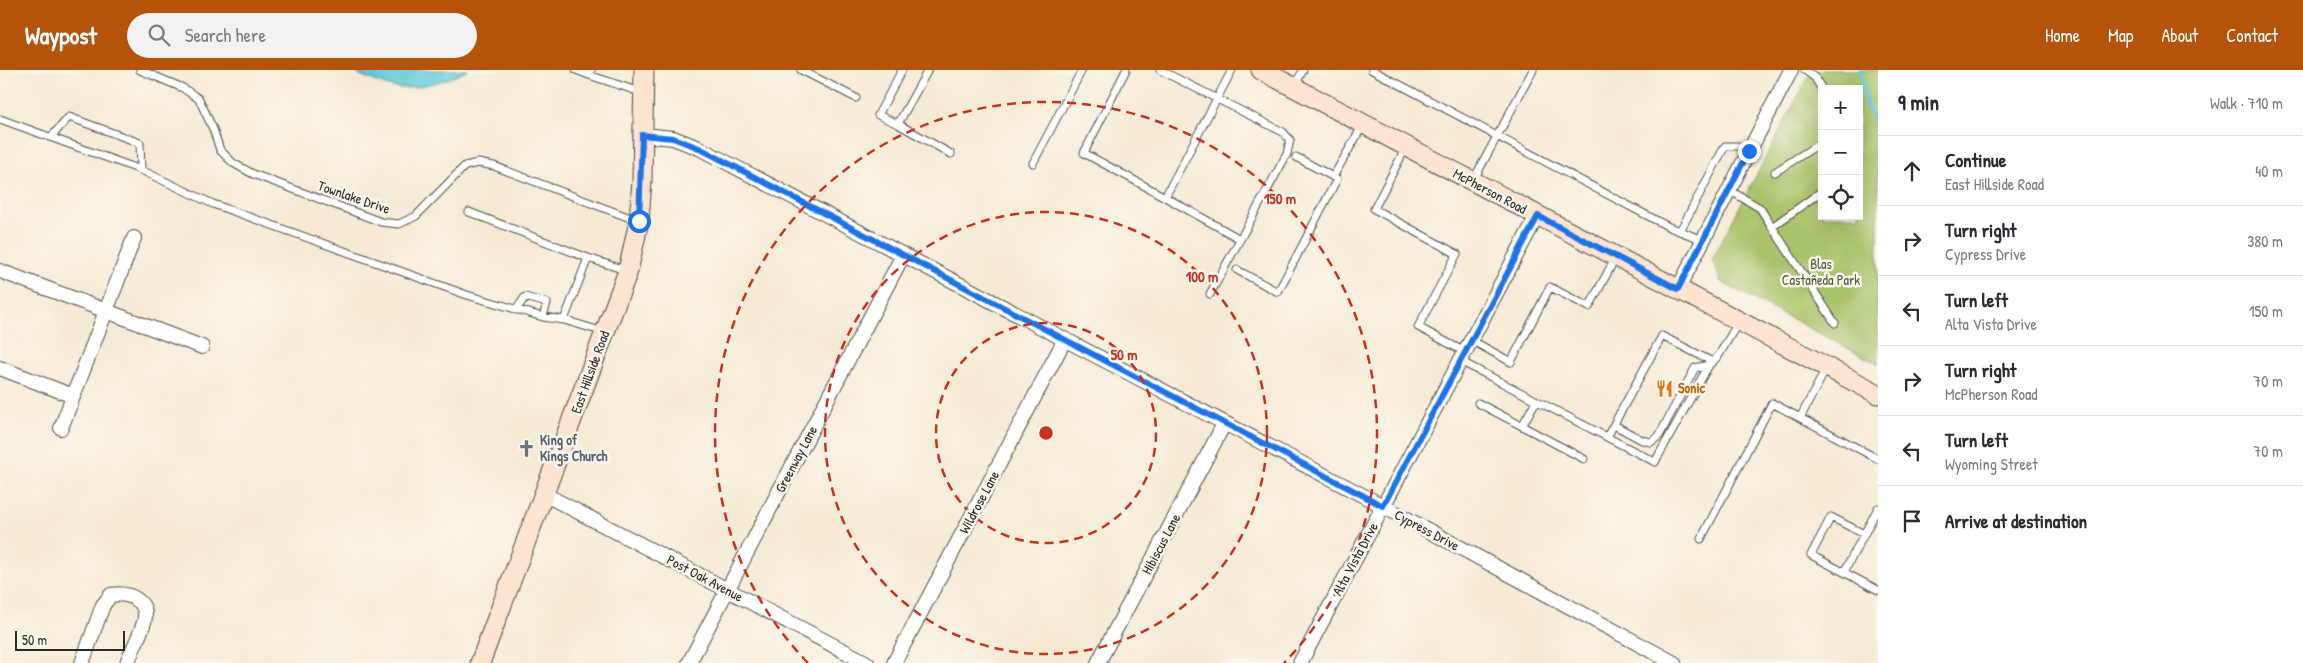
<!DOCTYPE html>
<meta charset="utf-8">
<style>
:root{--surface:#fff;--page:#f2f2f3;--text:#2b2b33;--muted:#7c7c81;--line:#e1e1e2;--accent:#b45309}
body{margin:0;font-family:"Patrick Hand",sans-serif;background:var(--page);color:var(--text)}
.controls{position:absolute;right:15px;top:15px;display:grid;overflow:hidden;border-radius:0px;box-shadow:0 5px 20px #0002}
.controls button{width:45px;height:45px;display:grid;place-items:center;padding:0;border:0;border-bottom:1px solid var(--line);background:var(--surface);color:var(--text);font:25px sans-serif}
.scale{position:absolute;left:15px;bottom:12px;width:110px;box-sizing:border-box;padding-left:5px;border:2px solid #2b2b2b;border-top:0;font-size:14px;line-height:18px;white-space:nowrap;color:#2b2b2b;-webkit-text-stroke:4px #fbf7ec;paint-order:stroke}
.stop{position:absolute;width:15px;height:15px;margin:-11px;border:4px solid #1a73e8;border-radius:50%;background:#fff}
.stop.end{background:#1a73e8;border-color:#fff;box-shadow:0 1px 5px #0008}
.list{margin:0;padding:0;list-style:none}
h2{display:flex;justify-content:space-between;align-items:center;height:65px;margin:0;padding:0 20px;font-size:21px}
h2 small{font-size:16px;font-weight:400;color:var(--muted)}
.list li{display:grid;grid-template-columns:32px 1fr auto;gap:15px;align-items:center;box-sizing:border-box;height:70px;padding:0 20px;border-top:1px solid var(--line)}
.list b{display:block;font-size:19px;white-space:nowrap}
.list p{margin:0;font-size:16px;white-space:nowrap;color:var(--muted)}
.list em{font-size:16px;font-style:normal;color:var(--muted)}
.icon{flex:none;width:28px;height:28px;fill:none;stroke:currentColor;stroke-width:2;stroke-linecap:round;stroke-linejoin:round}
.map{position:relative;flex:none;width:1878px;height:593px;overflow:hidden}
header{display:flex;align-items:center;gap:30px;box-sizing:border-box;height:70px;padding:0 25px;background:var(--accent);color:#fff}
header strong{font-size:24px}
nav{display:flex;gap:28px;margin-inline-start:auto;font-size:18px}
.search{width:350px;height:45px;background:var(--page);display:flex;align-items:center;gap:12px;box-sizing:border-box;padding:0 18px;border-radius:28px;color:var(--muted);font-size:19px}
main{display:flex}
aside{flex:1;background:var(--surface)}
.map>svg:first-child{display:block}
.green{fill:#a9c36a;stroke:#6a774a;fill-rule:evenodd}
.water{fill:#5fc9da;stroke:#457a82}
.lines{fill:none;stroke-linecap:round;stroke-linejoin:round}
.stream{stroke:#5fc9da;stroke-width:4.5}
.lane-casing{stroke:#494844;stroke-width:9}
.street-casing{stroke:#494844;stroke-width:16}
.secondary-casing{stroke:#494844;stroke-width:21}
.lane{stroke:#fff;stroke-width:7}
.street{stroke:#fff;stroke-width:14}
.secondary{stroke:#fde4d1;stroke-width:19}
.route{stroke:#1a73e8;stroke-width:6}
.ring{fill:none;stroke:#c8321e;stroke-width:2.5;stroke-dasharray:9 6}
.labels{text-anchor:middle;stroke-width:5;stroke-linejoin:round;paint-order:stroke}
.street-label{font-size:14px;fill:#2b2b2b;stroke:#fbf7ec}
.park-label{font-size:14px;fill:#51593e;stroke:#fbf7ec}
.food-label{font-size:14px;font-weight:bold;fill:#c56008;stroke:#fbf7ec;text-anchor:start}
.worship-label{font-size:14px;font-weight:bold;fill:#5b616d;stroke:#fbf7ec;text-anchor:start}
.centre{fill:#c8321e;stroke:#fbf7ec;stroke-width:2.5}
.ring-label{font-size:15px;text-anchor:middle;font-weight:bold;fill:#c8321e;stroke:#fbf7ec;stroke-width:5;stroke-linejoin:round;paint-order:stroke}
</style>
<header>
<strong>Waypost</strong>
<div class="search"><svg class="icon" aria-label="search" viewBox="0 0 24 24"><circle cx="10" cy="10" r="6"/><path d="M15 15l6 6"/></svg>Search here</div>
<nav><a>Home</a><a>Map</a><a>About</a><a>Contact</a></nav>
</header>
<main>
<div class="map">
<svg width="1878" height="593" viewBox="0 0 1878 593">
<rect width="100%" height="100%" fill="#fbf7ec"/>
<filter id="ink" filterUnits="userSpaceOnUse"><feTurbulence type="fractalNoise" baseFrequency=".02" numOctaves="2"/><feDisplacementMap in="SourceGraphic" scale="10" xChannelSelector="R" yChannelSelector="G"/><feConvolveMatrix kernelMatrix="1 2 1 2 8 2 1 2 1" color-interpolation-filters="sRGB"/></filter>
<filter id="wash" filterUnits="userSpaceOnUse"><feTurbulence type="fractalNoise" baseFrequency=".0096" numOctaves="4" result="noise"/><feDisplacementMap in="SourceGraphic" scale="20" xChannelSelector="R" yChannelSelector="G"/><feGaussianBlur stdDeviation="1.12" result="paint"/><feColorMatrix in="noise" values="0 0 0 0 0 0 0 0 0 0 0 0 0 0 0 0 0 1.4 0 .05"/><feComposite in="paint" operator="in"/></filter>
<g filter="url(#wash)">
<rect width="100%" height="100%" fill="#f6ead5"/>
<path class="green" d="M1812 0H1878V294L1721 212 1712 189ZM1822 19H1859V146H1822Z"/>
<path class="water" d="M349 0H468C453 9 419 19 401 18 386 18 363 6 349 0Z"/>
<g class="lines">
<path class="stream" d="M1861 0 1866 35 1878 57"/>
</g>
</g>
<g filter="url(#ink)">
<g class="lines">
<defs>
<path id="lane" d="M140 0 183 18 199 29 213 59 220 80 233 93 253 104 381 152 399 154 416 146 465 96 478 93 494 96 638 151
M576 0 589 5 591 0
M801 0 856 28
M928 0 898 54 951 84
M1126 0 1084 83 1165 127 1232 0
M1160 0 1283 62 1290 70 1287 84 1210 224
M1372 0 1669 157 1703 170
M1805 0 1815 8 1822 19
M589 5 643 23
M1294 17 1303 0
M0 49 141 100 213 134 467 225 543 247 564 250 604 262
M898 54 878 45 902 0
M51 67 69 47 140 73 141 100
M1406 77 1374 139 1457 184 1418 257 1465 282
M1033 93 1082 0
M1775 102 1822 72
M1333 107 1363 55
M1474 109 1533 0
M1729 120 1760 138 1772 157
M1822 121 1772 157 1835 253
M1165 127 1240 169
M469 142 588 188 628 201
M1680 161 1725 76H1739L1749 81
M1237 200 1278 222 1337 109 1296 87
M516 240 525 227 547 233 543 247
M564 250 588 188
M1471 270 1511 292 1550 217 1589 237 1616 187
M1460 291 1655 392 1709 295 1719 285 1739 251
M1536 331 1522 356 1584 389
M1478 333 1522 356
M1800 348 1827 297
M1614 355 1642 370 1651 372 1659 366 1695 298 1709 295
M1607 367 1662 266 1713 292
M1864 464 1831 447 1811 485 1878 520
M1701 469 1772 333 1878 389
M1844 502 1878 438"/>
<path id="street" d="M643 65 673 68 699 78 1383 436 1674 593
M0 201 202 277
M1678 219 1791 0
M0 298 73 326
M61 358 134 168
M544 424 867 593
M82 593 103 535 111 525C128 522 150 530 144 552 140 566 132 580 127 593
M689 593 903 185
M894 593 1064 271
M1098 593 1224 354
M1300 593 1537 146"/>
<path id="secondary" d="M1261 0 1878 324
M480 593 628 201 639 151 642 110 644 0"/>
</defs>
<use href="#lane" class="lane-casing"/>
<use href="#street" class="street-casing"/>
<use href="#secondary" class="secondary-casing"/>
<use href="#lane" class="lane"/>
<use href="#street" class="street"/>
<use href="#secondary" class="secondary"/>
</g>
</g>
<g class="lines" filter="url(#ink)">
<path class="route" d="M639 151 642 65 673 68 699 78 1383 436 1538 146 1678 219 1749 81"/>
</g>
<g class="ring">
<circle cx="1046" cy="363" r="110"/>
<circle cx="1046" cy="363" r="221"/>
<path d="M808 593A331 331 0 1 1 1284 593"/>
</g>
<defs>
<symbol id="restaurant-bare" viewBox="-9 -9 18 18"><path d="M-5-6h1v4h1v-4h1v4h1v-4h1v5L-1.5 .5V6h-2V.5L-5-1ZM5-6V6H3V1.5H1.5Q1.5-4 5-6Z" fill="#e8710a" stroke="#fbf7ec" stroke-width="2.5" paint-order="stroke"/></symbol>
<symbol id="church-bare" viewBox="-9 -9 18 18"><path d="M-1.2-6h2.4v3.5h3.3v2.4h-3.3V6h-2.4V-.1h-3.3v-2.4h3.3Z" fill="#6b7280" stroke="#fbf7ec" stroke-width="2.5" paint-order="stroke"/></symbol>
</defs>
<g fill-rule="evenodd">
<use href="#restaurant-bare" x="1652" y="306" width="25" height="25"/>
<use href="#church-bare" x="514" y="366" width="25" height="25"/>
</g>
<g class="labels">
<g class="street-label">
<text transform="translate(1490 121) rotate(28)" y="5">McPherson Road</text>
<text transform="translate(354 127) rotate(19)" y="5">Townlake Drive</text>
<text transform="translate(590 302) rotate(-70)" y="5">East Hillside Road</text>
<text transform="translate(796 389) rotate(-62)" y="5">Greenway Lane</text>
<text transform="translate(979 432) rotate(-62)" y="5">Wildrose Lane</text>
<text transform="translate(1427 460) rotate(28)" y="5">Cypress Drive</text>
<text transform="translate(1161 474) rotate(-62)" y="5">Hibiscus Lane</text>
<text transform="translate(1355 489) rotate(-62)" y="5">Alta Vista Drive</text>
<text transform="translate(705 508) rotate(28)" y="5">Post Oak Avenue</text>
</g>
<g class="park-label">
<text x="1821" y="199">Blas<tspan x="1821" dy="16">Castañeda Park</tspan></text>
</g>
<g class="food-label">
<text x="1678" y="323">Sonic</text>
</g>
<g class="worship-label">
<text x="540" y="375">King of<tspan x="540" dy="16">Kings Church</tspan></text>
</g>
</g>
<circle cx="1046" cy="363" r="8" class="centre"/>
<g class="ring-label">
<text x="1280" y="134">150 m</text>
<text x="1202" y="212">100 m</text>
<text x="1124" y="290">50 m</text>
</g>
</svg>
<div class="controls">
<button>+</button>
<button>−</button>
<button><svg class="icon" aria-label="locate" viewBox="0 0 24 24"><circle cx="12" cy="12" r="6"/><path d="M12 2v4M12 18v4M2 12h4M18 12h4"/></svg></button>
</div>
<div class="scale">50 m</div>
<div class="stop" style="left:639px;top:151px"></div>
<div class="stop end" style="left:1749px;top:81px"></div>
</div>
<aside>
<h2>9 min<small>Walk · 710 m</small></h2>
<ul class="list">
<li><svg class="icon" aria-label="ahead" viewBox="0 0 24 24"><path d="M12 20V5M6 11l6-6 6 6"/></svg><div><b>Continue</b><p>East Hillside Road</p></div><em>40 m</em></li>
<li><svg class="icon" aria-label="right" viewBox="0 0 24 24"><path d="M7 20v-9h11M14 6l5 5-5 5"/></svg><div><b>Turn right</b><p>Cypress Drive</p></div><em>380 m</em></li>
<li><svg class="icon" aria-label="left" viewBox="0 0 24 24"><path d="M17 20v-9H6M10 6l-5 5 5 5"/></svg><div><b>Turn left</b><p>Alta Vista Drive</p></div><em>150 m</em></li>
<li><svg class="icon" aria-label="right" viewBox="0 0 24 24"><path d="M7 20v-9h11M14 6l5 5-5 5"/></svg><div><b>Turn right</b><p>McPherson Road</p></div><em>70 m</em></li>
<li><svg class="icon" aria-label="left" viewBox="0 0 24 24"><path d="M17 20v-9H6M10 6l-5 5 5 5"/></svg><div><b>Turn left</b><p>Wyoming Street</p></div><em>70 m</em></li>
<li><svg class="icon" aria-label="arrive" viewBox="0 0 24 24"><path d="M6 21V4h12l-3 4 3 4H6"/></svg><div><b>Arrive at destination</b></div></li>
</ul>
</aside>
</main>
